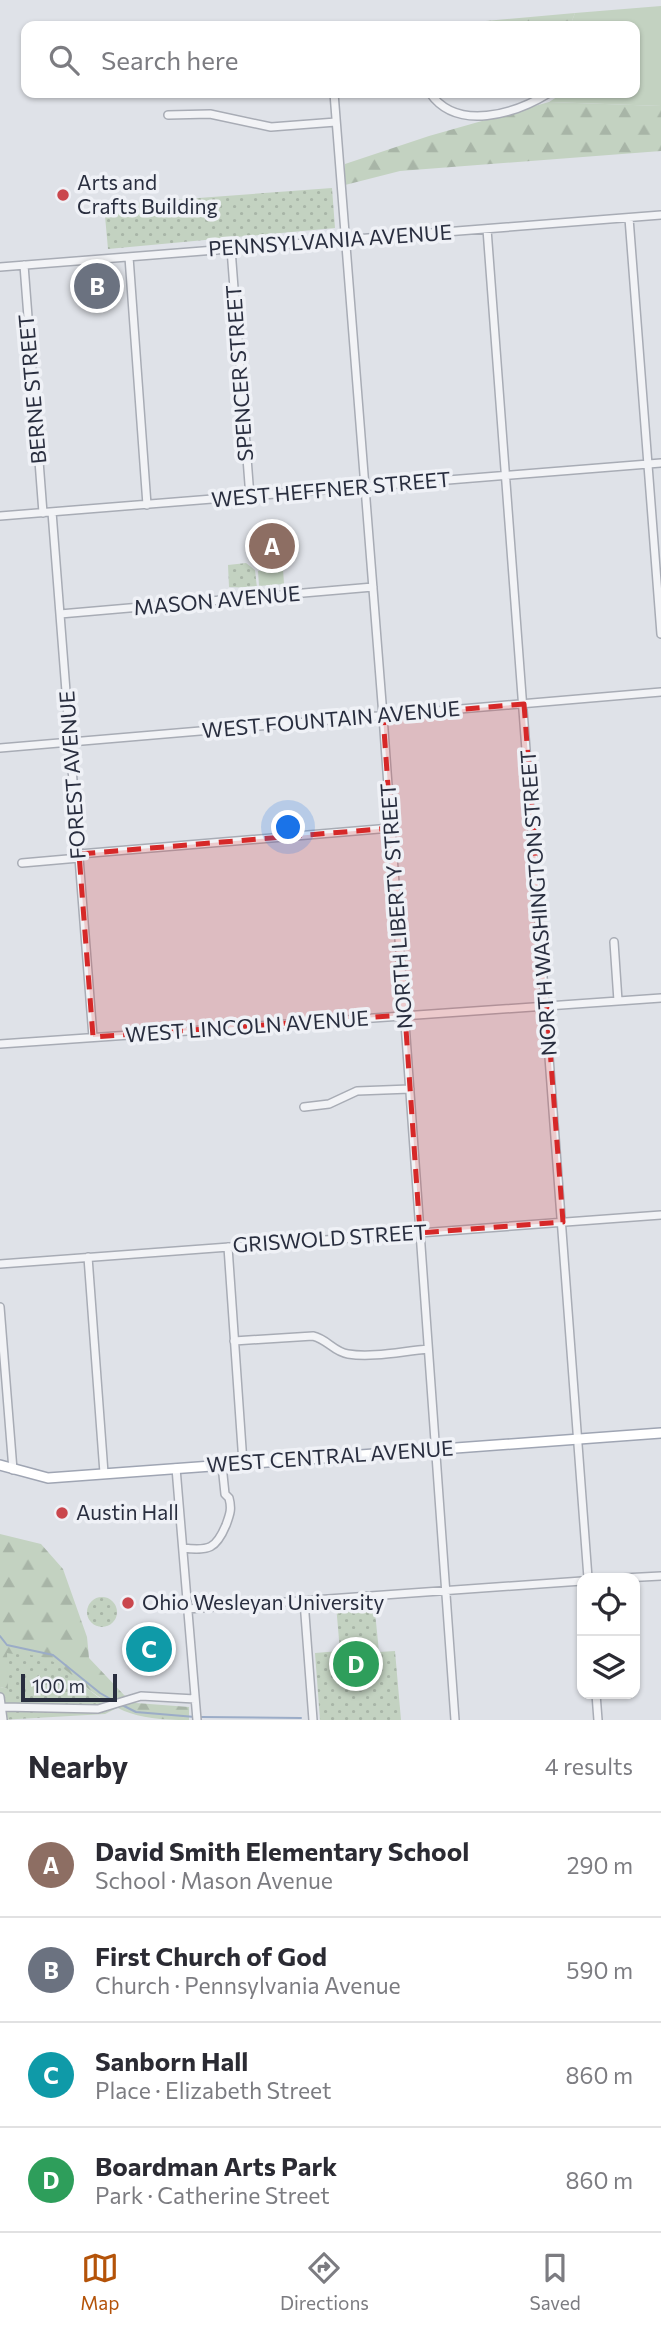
<!DOCTYPE html>
<meta charset="utf-8">
<style>
:root{--surface:#fff;--page:#f7f7f7;--text:#2b2b33;--muted:#7c7c81;--line:#e1e1e2;--accent:#b45309}
body{margin:0;font-family:Commissioner,sans-serif;background:var(--page);color:var(--text)}
.controls{position:absolute;right:21px;bottom:21px;display:grid;overflow:hidden;border-radius:14px;box-shadow:0 2px 5px #0004}
.controls button{width:63px;height:63px;display:grid;place-items:center;padding:0;border:0;border-bottom:2px solid var(--line);background:var(--surface);color:var(--text);font:35px sans-serif}
.scale{position:absolute;left:21px;bottom:18px;width:96px;box-sizing:border-box;padding-left:7px;border:4px solid #292e3f;border-top:0;font-size:19px;line-height:24px;white-space:nowrap;color:#292e3f;-webkit-text-stroke:5px #eff1f6;paint-order:stroke}
.you{position:absolute;left:289px;top:828px;width:24px;height:24px;margin:-18px;border:5px solid #fff;border-radius:50%;background:#1a73e8;box-shadow:0 0 0 10px #1a73e833}
.badge{display:grid;place-items:center;width:46px;height:46px;border-radius:50%;background:var(--accent);color:#fff;font-size:23px;font-weight:700}
.pin{position:absolute;translate:-50% -50%;border:4px solid #fff;box-shadow:0 2px 7px #0006}
.list{margin:0;padding:0;list-style:none}
h2{display:flex;justify-content:space-between;align-items:center;height:91px;margin:0;padding:0 28px;font-size:30px}
h2 small{font-size:23px;font-weight:400;color:var(--muted)}
.list li{display:grid;grid-template-columns:46px 1fr auto;gap:21px;align-items:center;box-sizing:border-box;height:105px;padding:0 28px;border-top:2px solid var(--line)}
.list b{display:block;font-size:26px;white-space:nowrap}
.list p{margin:0;font-size:23px;white-space:nowrap;color:var(--muted)}
.list em{font-size:23px;font-style:normal;color:var(--muted)}
.icon{flex:none;width:38px;height:38px;fill:none;stroke:currentColor;stroke-width:2;stroke-linecap:round;stroke-linejoin:round}
.map{position:relative;flex:none;width:661px;height:1720px;overflow:hidden}
.search{position:absolute;background:var(--surface);box-shadow:0 2px 5px #0004;left:21px;right:21px;top:21px;height:77px;display:flex;align-items:center;gap:18px;box-sizing:border-box;padding:0 24px;border-radius:14px;color:var(--muted);font-size:26px}
.sheet{height:511px;background:var(--surface)}
nav{display:flex;justify-content:space-around;align-items:center;box-sizing:border-box;height:98px;border-top:2px solid var(--line);background:var(--surface);font-size:19px;color:var(--muted)}
nav a{display:grid;justify-items:center;gap:4px}
nav .on{color:var(--accent)}
.map>svg:first-child{display:block}
.grass{fill:#c3d2c1}
.forest{fill:url(#forest-firs)}
.park{fill:url(#park-dots)}
.lines{fill:none;stroke-linecap:round;stroke-linejoin:round}
.stream{stroke:#9bacc7;stroke-width:2}
.minor-casing{stroke:#a8acb5;stroke-width:10}
.major-casing{stroke:#9fa5b3;stroke-width:12}
.minor{stroke:#f2f3f6;stroke-width:7}
.major{stroke:#fff;stroke-width:9}
.marked{fill:#d62828;fill-opacity:0.2;stroke:#d62828;stroke-width:5;stroke-dasharray:14 9;stroke-linejoin:round}
.poi-dot{fill:#ca474d;stroke:#eff1f6;stroke-width:2.5}
.labels{text-anchor:middle;stroke-width:7;stroke-linejoin:round;paint-order:stroke}
.poi-label{font-size:21px;fill:#292e3f;stroke:#eff1f6;text-anchor:start}
.street-label{font-size:21px;fill:#292e3f;stroke:#eff1f6}
</style>
<div class="map">
<svg width="661" height="1720" viewBox="0 0 661 1720">
<defs>
<pattern id="forest-firs" width="22" height="20" patternUnits="userSpaceOnUse" patternTransform="scale(1.75)"><rect width="22" height="20" fill="#c3d2c1"/><path d="M5 1l3.5 6h-7zM16 11l3.5 6h-7z" fill="#a8b5a7"/></pattern>
<pattern id="park-dots" width="8" height="8" patternUnits="userSpaceOnUse" patternTransform="scale(1.75)"><rect width="8" height="8" fill="#c3d2c1"/><path d="M2 2h.1M6 6h.1" fill="none" stroke="#a8b5a7" stroke-width="1.8" stroke-linecap="round"/></pattern>
</defs>
<rect width="100%" height="100%" fill="#dfe2e8"/>
<path class="grass" d="M661 6V106L549 102 563 93H635V26H570L575 13Z
M283 569 284 584 259 586 258 571Z"/>
<path class="forest" d="M575 13 570 26 442 25Z
M549 102 661 106V151L400 171 345 185V164L429 136Z
M0 1534 41 1544 63 1569 87 1637 89 1658 124 1695 136 1703 189 1707V1720C131 1720 114 1711 70 1674L8 1689 0 1687Z"/>
<path class="park" d="M332 188 335 228 108 249 104 205Z
M246 563 255 570 257 588 229 587 228 565Z
M87 1612a15 15 0 1 1 30 0a15 15 0 1 1-30 0Z
M374 1602 379 1652 395 1651 401 1720H320L315 1653 340 1651 336 1605Z
M7 1653C19 1655 34 1654 45 1658 73 1669 90 1697 117 1708L105 1714 0 1720V1684V1687L8 1689Z"/>
<g class="lines">
<path class="stream" d="M0 1636 7 1645 53 1655 100 1693 114 1701
M122 1705 136 1712 195 1717
M201 1717 301 1718"/>
<defs>
<path id="minor" d="M334 93 383 716 455 1720
M430 93C457 132 515 114 549 93
M168 115 210 114 271 127 336 122
M629 218 661 634
M487 229 588 1578
M231 249 250 497
M129 257 147 505
M24 265 43 513
M0 267 661 215
M52 512 93 1037
M0 516 661 463
M60 614 373 587
M0 748 661 692
M79 854 391 828
M22 863 79 858
M614 942 618 1001
M0 1044 661 998
M304 1107 329 1104 357 1091 410 1089
M228 1247 243 1463
M88 1257 104 1473
M0 1264 661 1215
M0 1307 13 1470
M234 1341 313 1336C327 1339 334 1352 348 1354 373 1358 403 1351 428 1349
M176 1468 197 1720
M183 1548C209 1551 216 1549 226 1525 230 1514 232 1509 229 1498L225 1494 222 1465
M623 1578 661 1576
M304 1601 313 1720
M187 1609 582 1581
M596 1694 598 1720
M0 1697 3 1720
M3 1707 98 1709 141 1696 195 1699"/>
<path id="major" d="M0 1465 48 1478 661 1433"/>
</defs>
<use href="#minor" class="minor-casing"/>
<use href="#major" class="major-casing"/>
<use href="#minor" class="minor"/>
<use href="#major" class="major"/>
</g>
<path class="marked" d="M524 704 563 1222 420 1233 405 1015 93 1037 79 854 391 828 383 716Z"/>
<g class="poi-dot">
<circle cx="63" cy="195" r="7"/>
<circle cx="62" cy="1513" r="7"/>
<circle cx="128" cy="1603" r="7"/>
</g>
<g class="labels">
<g class="poi-label">
<text x="77" y="190">Arts and<tspan x="77" dy="24">Crafts Building</tspan></text>
<text x="76" y="1520">Austin Hall</text>
<text x="142" y="1610">Ohio Wesleyan University</text>
</g>
<g class="street-label">
<text transform="translate(330 241) rotate(-4)" y="7">PENNSYLVANIA AVENUE</text>
<text transform="translate(240 373) rotate(-94)" y="7">SPENCER STREET</text>
<text transform="translate(33 389) rotate(-95)" y="7">BERNE STREET</text>
<text transform="translate(331 490) rotate(-5)" y="7">WEST HEFFNER STREET</text>
<text transform="translate(217 601) rotate(-5)" y="7">MASON AVENUE</text>
<text transform="translate(331 720) rotate(-5)" y="7">WEST FOUNTAIN AVENUE</text>
<text transform="translate(73 775) rotate(-94)" y="7">FOREST AVENUE</text>
<text transform="translate(539 903) rotate(-94)" y="7">NORTH WASHINGTON STREET</text>
<text transform="translate(397 906) rotate(-94)" y="7">NORTH LIBERTY STREET</text>
<text transform="translate(247 1027) rotate(-4)" y="7">WEST LINCOLN AVENUE</text>
<text transform="translate(330 1239) rotate(-4)" y="7">GRISWOLD STREET</text>
<text transform="translate(330 1457) rotate(-4)" y="7">WEST CENTRAL AVENUE</text>
</g>
</g>
</svg>
<div class="controls">
<button><svg class="icon" aria-label="locate" viewBox="0 0 24 24"><circle cx="12" cy="12" r="6"/><path d="M12 2v4M12 18v4M2 12h4M18 12h4"/></svg></button>
<button><svg class="icon" aria-label="layers" viewBox="0 0 24 24"><path d="M12 4l9 5-9 5-9-5zM3 14l9 5 9-5"/></svg></button>
</div>
<div class="scale">100 m</div>
<div class="you"></div>
<div class="pin badge" style="left:272px;top:546px;background:#8d6e63">A</div>
<div class="pin badge" style="left:97px;top:286px;background:#6b7280">B</div>
<div class="pin badge" style="left:149px;top:1649px;background:#0f9aa8">C</div>
<div class="pin badge" style="left:356px;top:1664px;background:#2e9e5b">D</div>
<div class="search"><svg class="icon" aria-label="search" viewBox="0 0 24 24"><circle cx="10" cy="10" r="6"/><path d="M15 15l6 6"/></svg>Search here</div>
</div>
<section class="sheet">
<h2>Nearby<small>4 results</small></h2>
<ul class="list">
<li><span class="badge" style="background:#8d6e63">A</span><div><b>David Smith Elementary School</b><p>School · Mason Avenue</p></div><em>290 m</em></li>
<li><span class="badge" style="background:#6b7280">B</span><div><b>First Church of God</b><p>Church · Pennsylvania Avenue</p></div><em>590 m</em></li>
<li><span class="badge" style="background:#0f9aa8">C</span><div><b>Sanborn Hall</b><p>Place · Elizabeth Street</p></div><em>860 m</em></li>
<li><span class="badge" style="background:#2e9e5b">D</span><div><b>Boardman Arts Park</b><p>Park · Catherine Street</p></div><em>860 m</em></li>
</ul>
</section>
<nav>
<a class="on"><svg class="icon" aria-label="map" viewBox="0 0 24 24"><path d="M3 6l6-2 6 2 6-2v14l-6 2-6-2-6 2zM9 4v14M15 6v14"/></svg>Map</a>
<a><svg class="icon" aria-label="directions" viewBox="0 0 24 24"><path d="M12 3l9 9-9 9-9-9zM9 14v-3h6M13 9l2 2-2 2"/></svg>Directions</a>
<a><svg class="icon" aria-label="saved" viewBox="0 0 24 24"><path d="M7 4h10v16l-5-4-5 4z"/></svg>Saved</a>
</nav>
